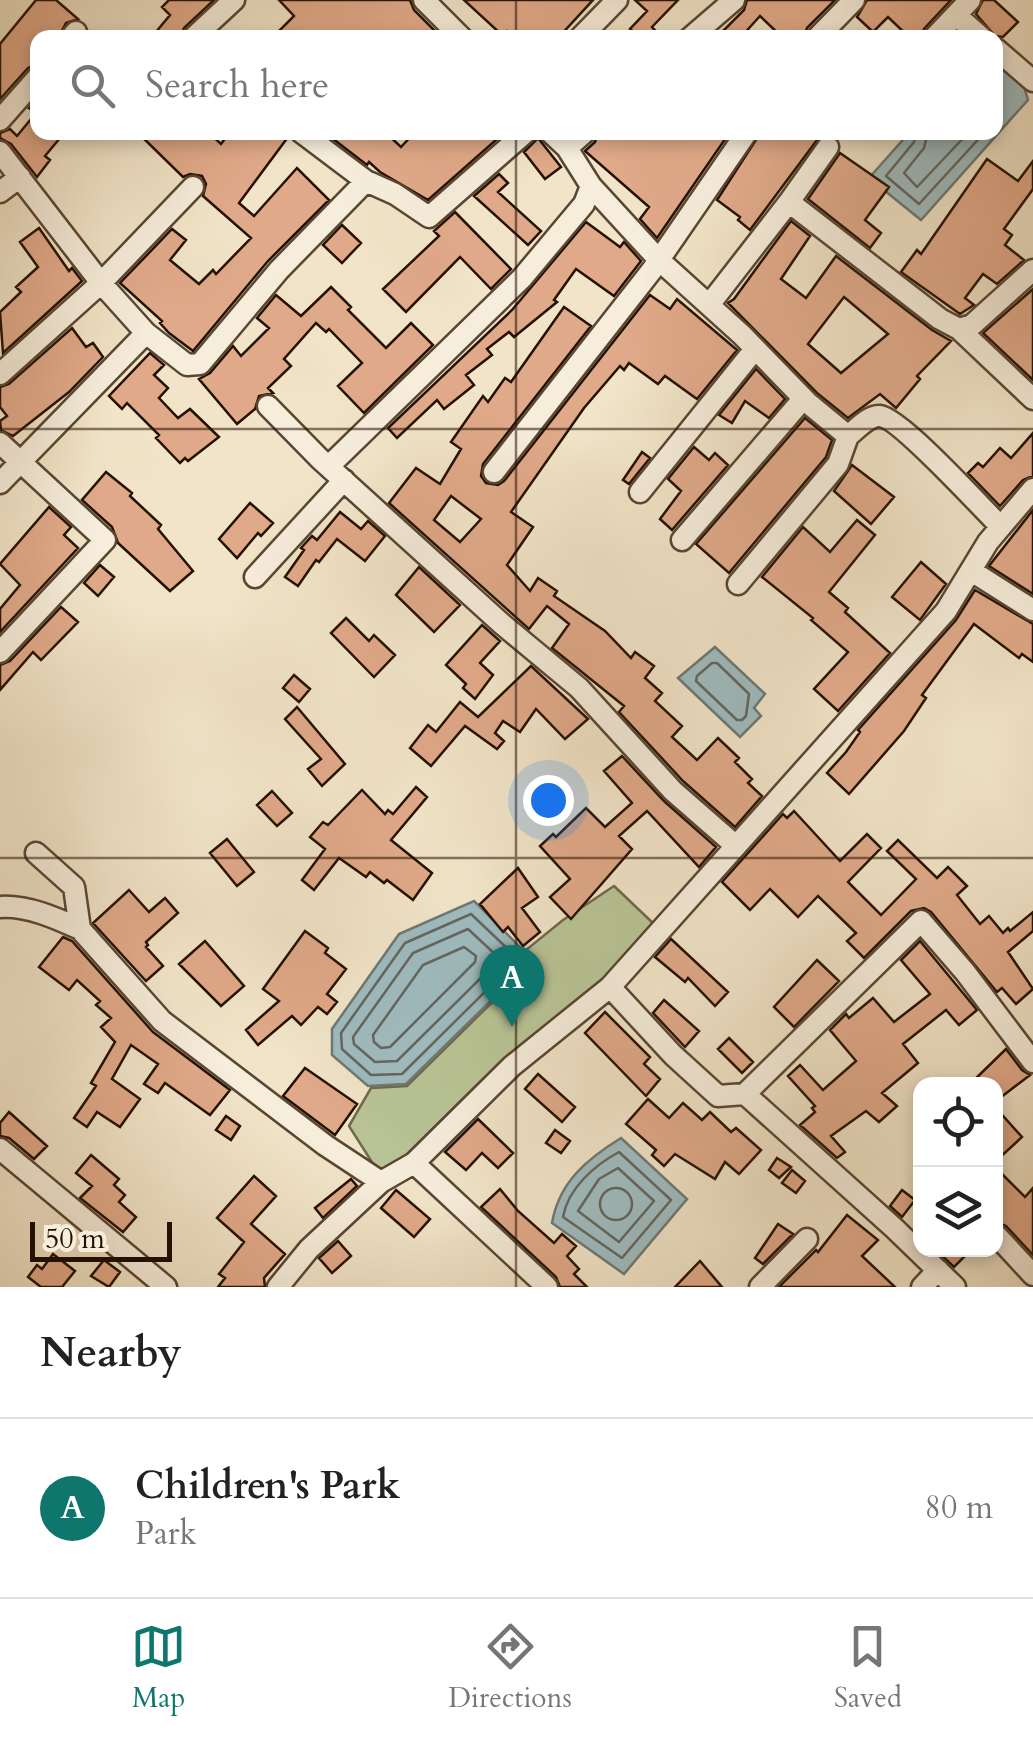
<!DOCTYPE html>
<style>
:root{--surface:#fff;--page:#f6f6f6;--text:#222;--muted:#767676;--line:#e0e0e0;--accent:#0f766e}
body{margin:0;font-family:Cardo,serif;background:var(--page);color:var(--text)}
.controls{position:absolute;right:30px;bottom:30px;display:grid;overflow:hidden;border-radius:20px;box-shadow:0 5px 15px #0003}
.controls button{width:90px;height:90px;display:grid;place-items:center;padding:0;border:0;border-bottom:2px solid var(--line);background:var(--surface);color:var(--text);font:50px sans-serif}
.scale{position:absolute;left:30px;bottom:25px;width:142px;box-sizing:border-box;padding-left:10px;border:5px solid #251101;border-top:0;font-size:28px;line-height:35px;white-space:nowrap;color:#251101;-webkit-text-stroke:8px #f6eddb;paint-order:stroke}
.you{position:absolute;left:548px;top:800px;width:35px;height:35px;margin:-25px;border:8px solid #fff;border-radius:50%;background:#1a73e8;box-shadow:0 0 0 15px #1a73e833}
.badge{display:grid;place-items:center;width:65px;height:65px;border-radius:50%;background:var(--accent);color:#fff;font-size:32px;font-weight:700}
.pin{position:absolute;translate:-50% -82px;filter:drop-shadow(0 2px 5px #0008)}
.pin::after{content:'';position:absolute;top:52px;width:35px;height:30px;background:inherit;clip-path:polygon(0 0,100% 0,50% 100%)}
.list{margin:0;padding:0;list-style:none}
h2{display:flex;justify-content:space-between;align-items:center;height:130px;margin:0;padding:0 40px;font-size:42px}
h2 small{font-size:32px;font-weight:400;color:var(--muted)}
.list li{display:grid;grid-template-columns:65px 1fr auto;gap:30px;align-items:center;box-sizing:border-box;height:180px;padding:0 40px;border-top:2px solid var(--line)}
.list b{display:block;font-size:38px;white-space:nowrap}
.list p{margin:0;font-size:32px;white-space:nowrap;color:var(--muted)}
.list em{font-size:32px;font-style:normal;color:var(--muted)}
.icon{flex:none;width:55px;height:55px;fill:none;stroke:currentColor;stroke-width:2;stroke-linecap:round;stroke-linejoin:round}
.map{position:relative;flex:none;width:1033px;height:1287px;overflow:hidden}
.search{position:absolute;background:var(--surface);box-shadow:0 5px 15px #0003;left:30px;right:30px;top:30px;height:110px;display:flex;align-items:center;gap:25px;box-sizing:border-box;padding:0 35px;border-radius:20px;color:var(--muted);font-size:38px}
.sheet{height:310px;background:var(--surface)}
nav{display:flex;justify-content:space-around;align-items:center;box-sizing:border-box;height:140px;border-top:2px solid var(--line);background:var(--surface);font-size:28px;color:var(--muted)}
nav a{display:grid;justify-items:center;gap:5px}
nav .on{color:var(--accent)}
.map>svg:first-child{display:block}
.green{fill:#b9c496;stroke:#6f6a4c;stroke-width:2.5}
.water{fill:#9fbcc0;stroke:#6e7874;stroke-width:2.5}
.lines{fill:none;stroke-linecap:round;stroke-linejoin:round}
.shore{stroke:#626660;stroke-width:2.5}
.building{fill:#e0a989;stroke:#251101;stroke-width:2.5;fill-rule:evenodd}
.minor-casing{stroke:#584633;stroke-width:25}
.minor{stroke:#f6eddb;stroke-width:20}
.grid{fill:none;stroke:#251101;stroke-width:2.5;stroke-opacity:0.55}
</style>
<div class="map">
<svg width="1033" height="1287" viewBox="0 0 1033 1287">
<rect width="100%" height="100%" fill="#f1e4c8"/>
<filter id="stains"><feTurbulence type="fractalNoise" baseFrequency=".002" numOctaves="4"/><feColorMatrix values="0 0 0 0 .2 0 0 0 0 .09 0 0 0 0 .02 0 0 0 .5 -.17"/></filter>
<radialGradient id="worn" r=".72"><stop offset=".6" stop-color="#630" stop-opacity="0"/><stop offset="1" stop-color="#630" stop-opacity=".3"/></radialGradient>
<path class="green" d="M614 886 655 925 653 935 408 1163 382 1178 349 1126 371 1088 407 1086 526 969V950L563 920Z"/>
<path class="water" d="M996 63 1023 83 1028 100 921 220 869 178 909 133 996 132Z
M715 647 765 694 754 708 761 716 740 737 678 678Z
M474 901 521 948 522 970 406 1084 368 1086 332 1055V1029L399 934Z
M621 1138 687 1199 624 1274 552 1223C559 1182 587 1159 621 1138Z"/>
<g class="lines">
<path class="shore" d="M916 132 914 142 886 176 919 204 985 132
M928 132 924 148 904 173 917 187 969 132
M712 663H717L749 694 746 716 742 720H737L696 681 697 676Z
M471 914 510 951 511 966 402 1074 371 1075 342 1049 341 1033 405 943Z
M468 929 497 956V962L397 1061 375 1062 354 1044 353 1037 413 953Z
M464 947 476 956 475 962 390 1047 381 1048 374 1042 373 1035 423 965Z
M619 1152 671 1200 622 1258 563 1217C568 1188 595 1165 619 1152Z
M618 1168 654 1201 619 1242 578 1211 599 1179Z
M600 1204a16 16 0 1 1 32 0a16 16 0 1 1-32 0Z"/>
</g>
<path class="building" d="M36 0H56L78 19 66 23 58 38H38V64L28 68 0 99V44Z
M169 0H214L184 28 180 38H151L170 15 162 7Z
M279 0H410L414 10 442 38H272L294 16Z
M464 0H593L558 38H514L507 31 503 36Z
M635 0H678L652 27 662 38H640L630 29 647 11Z
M747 0H835L807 28 804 38H783L760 16 740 38H716L744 10Z
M867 0H951L924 29 921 38H910L888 17 873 32 857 17Z
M983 0H994L1018 22 1003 37 995 36 976 14Z
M38 98V132H65L45 156 50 160 37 177 11 144 0 138V133L10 129 17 136 36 113 29 108Z
M137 132H208L221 144 230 132H288V137L239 203 254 216 297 168 329 200 268 261 193 351 169 333 160 323 162 321 120 283 172 229 186 240 170 260 199 284 213 270 216 274 251 238 203 196 206 184 202 176 190 174 183 177Z
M324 132H385L401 147 415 132H505L428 200 380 172 369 162 367 165Z
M598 132H730L657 238 640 219 649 207 585 151 595 142Z
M761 132H815L820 136 750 230 738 220 740 217 717 200Z
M538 138 561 167 545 179 524 152Z
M840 153 889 187 865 220 881 233 870 248 808 199Z
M987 159 1018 181 1033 161V189L1004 229 1012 235 1005 245 1024 260 997 284 983 274 965 298 974 305 960 314 901 272 917 250 921 254Z
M499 174 508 183 498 192 541 231 528 245 474 196Z
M455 212 511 269 491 289 460 257 406 312 383 289 439 236 434 231Z
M791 221 810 236 781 279 806 298 836 256 932 330 951 341 917 376 920 379 896 408 880 394 848 418 817 393 728 303 734 299ZM844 297 888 334 841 373 808 344Z
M586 222 620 247 624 242 641 261 614 296 576 269 554 300 557 302 514 337 509 332 487 349 492 355 466 375 474 385 444 409 437 400 397 438 388 428 512 310Z
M342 225 361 243 342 263 323 245Z
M39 228 69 271 72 268 82 281 3 353 0 312 21 292 16 287 38 267 20 242Z
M331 287 351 307 348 310 386 348 411 323 433 345 364 413 338 386 362 363 329 329 326 332 316 323 284 359 291 366 268 388 273 393 259 396 255 409 237 424 199 379 210 373 233 346 241 356 269 328 257 318 276 295 301 316Z
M1033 289V380L983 333Z
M650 295 670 309 677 299 737 350 697 399 665 376 658 384 629 363 624 370 620 366 584 408 511 512 533 527 507 565 530 591 538 578 557 591 554 596 605 631 631 658 635 652 654 666 645 678 662 693 655 701 682 726 672 737 697 760 718 738 739 758 735 762 752 779 748 783 762 796 735 827 683 781 619 712 624 706 552 648 569 624 547 606 529 629 389 503 416 468 440 484 461 449 451 442 483 396 488 402 505 378 511 382 564 307 591 326 483 464 481 476 486 483 498 485 504 481ZM451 496 481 519 460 542 434 520Z
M72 328 86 347 93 343 103 357 69 392 13 436 1 430 0 421 7 416 0 407V387L9 384Z
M150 353 164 365 154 375 168 388 159 398 178 418 190 409 219 437 188 461 185 458 180 463 156 438 159 435 127 403 122 409 109 396Z
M756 369 785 399 769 418 745 401 732 423 719 415Z
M805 418 832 440 826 457 729 573 696 544Z
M1033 433V476L1023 480 1000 506 968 473 978 463 983 467 1000 448 1011 458Z
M694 447 709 460 715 453 728 465 672 530 660 519 681 491 668 479Z
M642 452 650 458 629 484 623 480Z
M852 465 894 497 871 524 834 491Z
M106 472 132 493 130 496 161 525 158 529 193 571 170 591 118 543 112 527 82 500Z
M250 503 273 523 261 536 258 533 237 558 219 539Z
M49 507 71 527 64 535 78 548 0 632V609L20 585 0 564Z
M1033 510V594L989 566Z
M340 512 361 529 368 521 385 536 365 561 337 539 319 562 316 560 298 586 285 577 304 550 301 548 312 536 317 540Z
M857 520 875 535 829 592 848 608 845 612 890 653 838 711 814 689 848 652 811 620 813 618 762 577 803 527 830 552Z
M921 562 946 584 920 620 892 597Z
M100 565 114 577 98 596 84 583Z
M419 567 460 605 434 632 396 595Z
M975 590 1033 624V662L1022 654 1019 658 974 624 922 695 926 698 904 731 849 794 827 773 846 752 860 732 858 730 956 620Z
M61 607 78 622 41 660 33 652 0 690V665L10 661Z
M346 618 369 641 374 635 395 655 374 677 331 633Z
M482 625 500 641 480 663 493 675 475 699 463 688 466 684 446 665Z
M531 666 588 719 565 739 536 709 520 732 503 721 495 733 504 741 497 749 465 726 431 766 410 748 428 725 436 732 460 702 478 717Z
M294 675 310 689 299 702 283 688Z
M297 707 345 764 322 786 308 769 321 759 285 719Z
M622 756 664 801 716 847 699 867 647 811 619 836 632 849 571 919 550 897 570 879 540 846 553 834 556 837 586 808 605 827 632 803 604 771Z
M416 787 427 797 391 840 432 873 413 900 387 880 384 883 370 872 366 877 339 858 314 890 302 880 325 849 310 837 323 822 328 825 362 790 385 814 388 810 393 814Z
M272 791 292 813 277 826 257 805Z
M794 811 840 861 867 834 881 848 848 882 881 915 916 879 887 851 898 840 937 878 948 867 967 886 957 895 980 924 989 916 1003 933 1008 928 1010 931 1033 912V931L1008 952 1033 989 1016 1004 1002 988 997 992 931 912 924 908 911 911 864 958 847 941 856 933 818 896 798 917 770 889 750 910 722 882 783 814 787 818Z
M227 839 254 872 237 886 210 853Z
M518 868 538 897 522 908 540 932 523 946 508 927 503 932 480 904Z
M129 890 149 912 165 898 178 913 146 942 148 945 146 947 163 966 146 981 93 923Z
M305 931 328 948 325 953 346 969 327 994 337 1002 327 1014 318 1007 301 1025 292 1016 258 1045 246 1030 279 1001 263 989Z
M63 937 72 941 153 1032 230 1090 210 1115 165 1083 158 1093 144 1084 158 1064 131 1045 112 1079 140 1099 120 1127 97 1112 87 1127 74 1118 96 1086 91 1083 115 1042 101 1027 111 1018 96 1005 100 1001 77 980 69 990 39 967Z
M671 939 728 992 715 1006 688 978 685 982 655 957Z
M205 941 244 986 221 1006 179 964Z
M920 941 977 1010 959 1025 946 1010 903 1044 918 1063 882 1093 897 1106 879 1122 866 1111 831 1136 845 1152 837 1158 800 1125 815 1112 812 1108 815 1106 788 1076 800 1065 823 1090 856 1061 830 1030 846 1014 849 1018 873 998 894 1022 930 994 901 960Z
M817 960 839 981 794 1027 774 1007Z
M664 1000 699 1031 685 1047 653 1013Z
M605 1012 650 1057 644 1064 660 1079 646 1096 585 1033Z
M729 1038 753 1062 742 1073 718 1049Z
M1006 1049 1022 1070 1030 1075 996 1101V1084H970Z
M305 1068 357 1104 335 1135 283 1096Z
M538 1074 575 1107 562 1122 525 1089Z
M648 1099 669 1118 683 1103 702 1120 710 1112 731 1132 736 1128 761 1150 739 1174 725 1162 715 1179 675 1154 664 1166 652 1155 656 1150 626 1124Z
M996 1108 1022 1137 996 1161Z
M9 1112 47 1146 34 1159 9 1138 0 1136V1123Z
M226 1116 240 1126 231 1140 216 1130Z
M478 1119 513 1153 498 1168 482 1153 466 1170 445 1152Z
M555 1130 570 1141 561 1153 546 1143Z
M91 1155 119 1179 114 1185 125 1195 119 1202 136 1217 123 1232 80 1198 92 1186 76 1173Z
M777 1158 791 1167 779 1178 769 1170Z
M996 1168 1025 1197 1033 1188V1255L1006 1226 996 1222Z
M792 1170 805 1181 796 1193 782 1183Z
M254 1176 276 1196 251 1224 285 1254 264 1278 265 1287H218L225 1278 219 1274 244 1242 217 1218Z
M351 1179 357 1186 323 1218 315 1208Z
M500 1189 518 1211 554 1243 562 1234 576 1246 567 1256 579 1269 574 1274 587 1287H560L556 1277 481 1207Z
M396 1190 430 1219 414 1237 381 1208Z
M902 1190 915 1200 902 1217 890 1206Z
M847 1215 878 1240 862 1256 895 1287H779L816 1250 818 1252Z
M778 1224 793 1234 763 1264 755 1258Z
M338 1241 351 1256 332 1273 319 1258Z
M936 1250H971L954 1267Z
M53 1254 75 1271 62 1287H41L28 1277 37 1265 42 1269Z
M104 1260 120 1272 109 1287 91 1276Z
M700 1261 722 1287H675Z"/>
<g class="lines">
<defs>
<path id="minor" d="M424 0 462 38
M956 15 982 38
M71 38 76 32
M193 38 234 0
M580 38 617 0
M690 38 734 0
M817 38 854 0
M934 38 970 0
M996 49 1033 81
M0 120 38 77
M301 132 366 181 395 194 429 217 526 132
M550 132 567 148
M0 152 101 283 146 333 0 483
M591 186 659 260 742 335 808 403 848 436 838 464 738 584
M0 192 20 177
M789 202 828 147
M709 305 789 202 940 319 959 329 972 325 1033 270
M959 329 1033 399
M146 333 187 365 200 364 279 270 366 181
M0 374 101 283 193 187
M268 406 320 459 502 624 579 688 673 791 736 846
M848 436C857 429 869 415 880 416 900 418 982 508 1001 527
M0 443 105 540 0 652
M329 466 522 278 584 204 591 186 567 148 585 132
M494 472 652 270 747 132
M640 492 755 349
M682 540 803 399
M973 572 1033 610
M255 577 344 480
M36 853 74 887 80 929 162 1021 325 1145 381 1182
M0 907C27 905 56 918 80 929
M610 987 673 1055 718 1096 745 1094 894 1228 955 1287
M745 1094 921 921 965 972 1033 1062
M0 1149 166 1287
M414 1163 547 1287
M996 1235 1033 1275
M278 1287 309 1249 381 1182 414 1163 512 1066 610 987 946 611 988 542 1033 489
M760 1287 807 1239
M922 1287 938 1270"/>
</defs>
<use href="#minor" class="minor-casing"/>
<use href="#minor" class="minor"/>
</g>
<path class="grid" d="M516 0V38M516 132V1287M0 429H1033M0 858H1033"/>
<rect width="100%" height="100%" filter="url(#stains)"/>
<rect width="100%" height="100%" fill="url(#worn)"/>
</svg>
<div class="controls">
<button><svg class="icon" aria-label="locate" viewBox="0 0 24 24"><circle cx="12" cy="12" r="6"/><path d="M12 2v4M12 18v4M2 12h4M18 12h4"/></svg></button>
<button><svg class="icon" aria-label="layers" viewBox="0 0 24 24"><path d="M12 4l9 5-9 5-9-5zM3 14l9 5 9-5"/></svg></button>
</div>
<div class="scale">50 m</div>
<div class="you"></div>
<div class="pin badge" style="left:512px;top:1027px">A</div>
<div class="search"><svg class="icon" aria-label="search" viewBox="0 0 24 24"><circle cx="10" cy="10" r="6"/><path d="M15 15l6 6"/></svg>Search here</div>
</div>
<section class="sheet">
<h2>Nearby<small></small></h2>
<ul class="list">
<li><span class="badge">A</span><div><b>Children's Park</b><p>Park</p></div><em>80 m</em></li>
</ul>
</section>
<nav>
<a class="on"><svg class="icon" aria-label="map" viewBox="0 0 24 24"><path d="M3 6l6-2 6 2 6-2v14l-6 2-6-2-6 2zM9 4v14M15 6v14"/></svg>Map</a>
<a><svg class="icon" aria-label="directions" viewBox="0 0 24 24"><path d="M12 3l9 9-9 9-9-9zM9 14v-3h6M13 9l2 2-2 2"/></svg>Directions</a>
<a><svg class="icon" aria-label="saved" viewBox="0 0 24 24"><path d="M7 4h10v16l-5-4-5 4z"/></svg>Saved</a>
</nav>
